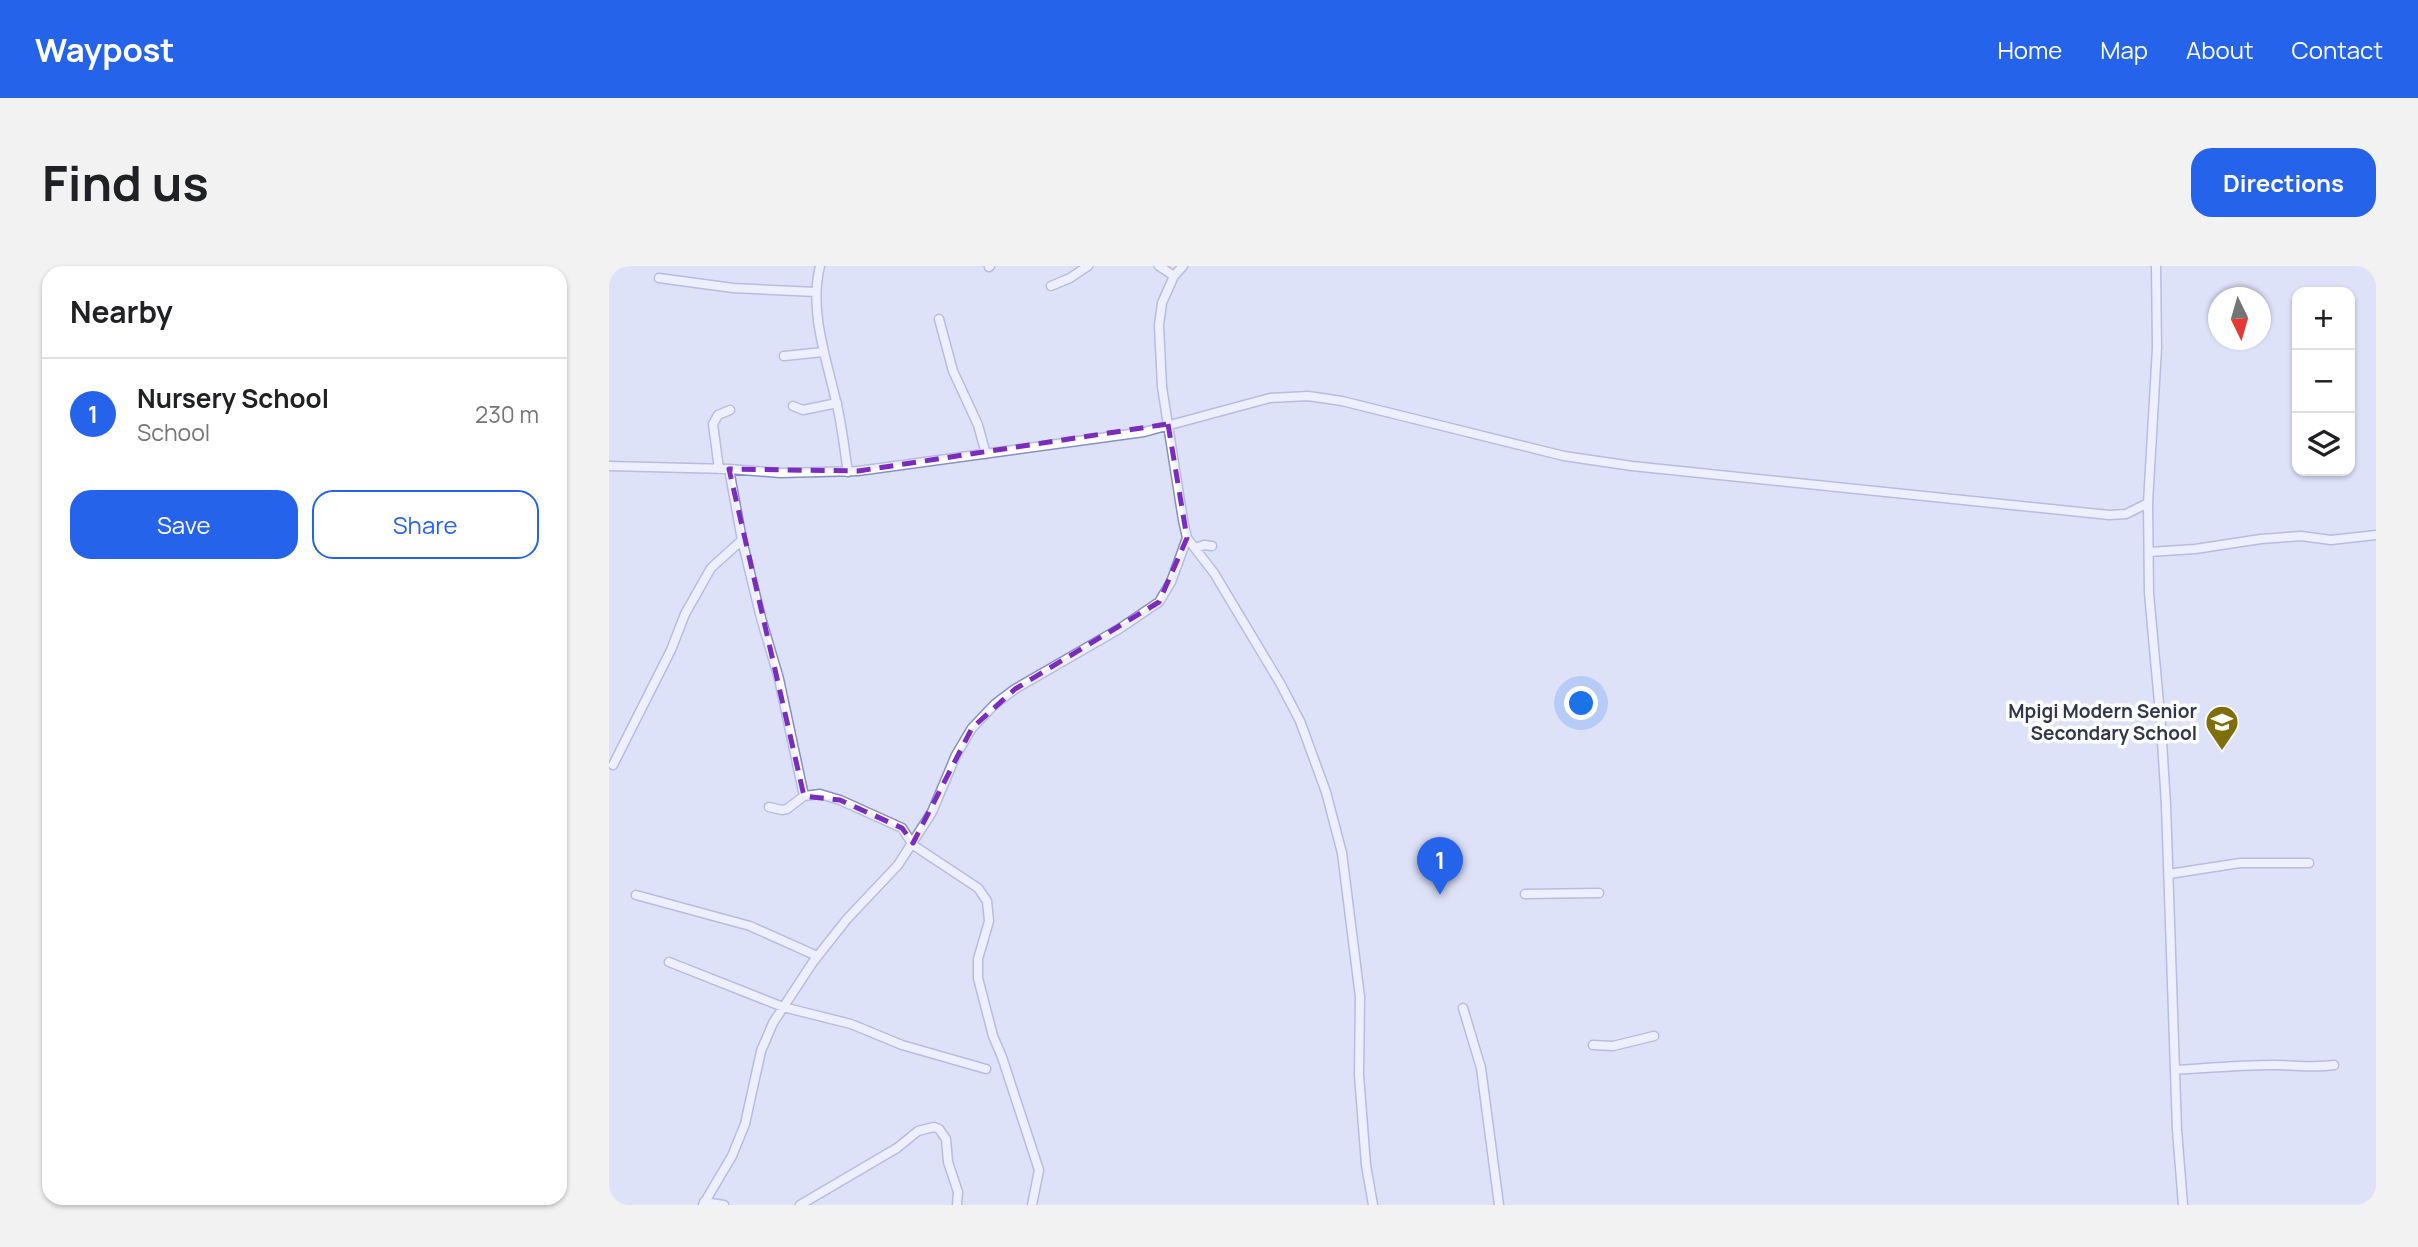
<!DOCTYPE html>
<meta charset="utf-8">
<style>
:root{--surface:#fff;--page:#f2f2f2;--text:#202124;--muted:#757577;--line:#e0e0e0;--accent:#2563eb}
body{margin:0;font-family:Manrope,sans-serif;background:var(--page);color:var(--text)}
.controls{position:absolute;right:21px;top:21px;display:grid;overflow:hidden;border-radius:14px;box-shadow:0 2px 5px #0004}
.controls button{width:63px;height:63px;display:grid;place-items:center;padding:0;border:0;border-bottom:2px solid var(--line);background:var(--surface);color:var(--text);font:35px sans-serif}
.compass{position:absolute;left:1599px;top:21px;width:63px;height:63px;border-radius:50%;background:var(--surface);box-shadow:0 2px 5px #0004;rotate:175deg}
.you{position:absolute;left:973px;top:438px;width:24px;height:24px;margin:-18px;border:5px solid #fff;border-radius:50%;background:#1a73e8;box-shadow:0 0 0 10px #1a73e833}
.badge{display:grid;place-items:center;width:46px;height:46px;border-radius:50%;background:var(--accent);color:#fff;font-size:23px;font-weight:700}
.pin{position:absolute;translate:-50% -58px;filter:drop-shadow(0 2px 4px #0008)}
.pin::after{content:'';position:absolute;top:37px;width:24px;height:21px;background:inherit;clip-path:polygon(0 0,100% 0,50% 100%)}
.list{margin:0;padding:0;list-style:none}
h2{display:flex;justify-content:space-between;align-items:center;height:91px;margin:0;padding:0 28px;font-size:30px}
h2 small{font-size:23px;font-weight:400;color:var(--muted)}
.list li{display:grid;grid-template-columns:46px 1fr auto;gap:21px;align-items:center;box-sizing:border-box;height:112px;padding:0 28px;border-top:2px solid var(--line)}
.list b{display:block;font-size:26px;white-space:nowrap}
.list p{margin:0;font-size:23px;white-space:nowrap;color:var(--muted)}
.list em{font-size:23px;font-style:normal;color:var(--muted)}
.actions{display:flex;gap:14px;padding:21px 28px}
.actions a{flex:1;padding:16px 0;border:2px solid var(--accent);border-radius:21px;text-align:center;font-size:24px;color:var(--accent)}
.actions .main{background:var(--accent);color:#fff}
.icon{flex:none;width:38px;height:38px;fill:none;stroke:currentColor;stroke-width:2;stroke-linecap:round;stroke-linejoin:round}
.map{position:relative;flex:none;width:1767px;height:939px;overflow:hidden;border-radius:21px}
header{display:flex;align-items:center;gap:42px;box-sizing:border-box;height:98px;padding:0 35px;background:var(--accent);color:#fff}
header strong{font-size:33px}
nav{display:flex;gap:38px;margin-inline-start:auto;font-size:24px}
.intro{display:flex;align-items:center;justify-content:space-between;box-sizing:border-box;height:168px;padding:0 42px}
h1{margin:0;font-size:49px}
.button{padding:18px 32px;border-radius:21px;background:var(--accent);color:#fff;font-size:24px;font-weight:700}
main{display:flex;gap:42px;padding:0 42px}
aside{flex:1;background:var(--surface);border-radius:21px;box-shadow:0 2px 5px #0004}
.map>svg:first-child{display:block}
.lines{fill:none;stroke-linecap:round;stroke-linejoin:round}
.minor-casing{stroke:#878fc5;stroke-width:11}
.minor{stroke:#fff;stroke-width:8}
.marked{fill:none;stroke:#7b2cbf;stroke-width:5;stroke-dasharray:14 9;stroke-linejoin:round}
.labels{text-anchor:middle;stroke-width:7;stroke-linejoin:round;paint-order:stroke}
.poi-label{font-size:19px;font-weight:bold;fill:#32364d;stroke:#fff;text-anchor:end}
</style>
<header>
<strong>Waypost</strong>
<nav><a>Home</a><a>Map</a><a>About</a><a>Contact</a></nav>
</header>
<div class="intro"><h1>Find us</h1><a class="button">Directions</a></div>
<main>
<aside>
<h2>Nearby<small></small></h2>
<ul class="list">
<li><span class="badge">1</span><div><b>Nursery School</b><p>School</p></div><em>230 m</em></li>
</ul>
<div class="actions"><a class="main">Save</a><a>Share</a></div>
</aside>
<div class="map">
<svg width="1767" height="939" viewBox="0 0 1767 939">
<rect width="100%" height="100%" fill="#dee2f9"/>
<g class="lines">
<defs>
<path id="minor" d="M211 0C200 45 217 91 227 135 233 158 235 182 239 206
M550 0 565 10
M574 0 565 10 553 37 550 59 553 121 574 254 578 272 605 307 671 417 691 455 717 526 733 587 751 731 750 809 757 899 764 939
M1547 0 1548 82 1539 237 1540 327 1552 459 1557 539 1568 864 1574 939
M380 1 381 0
M50 12 124 22 207 26
M442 20 461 12 479 0
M330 53 344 105 369 159 377 188
M175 90 214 86
M184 140 194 144 228 137
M0 200 120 203 171 207 249 205 535 166 661 132 699 130 733 135 955 190 1023 200 1500 249 1517 248 1539 237
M110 203 104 158 109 149 121 144
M120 203 133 274 152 352 170 413 195 530
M587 282 595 279 603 280
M1540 286 1586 283 1652 273 1692 270 1722 274 1767 269
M4 499 62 384 76 348 102 302 133 274
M160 541 173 544 178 543 195 530 211 528 231 534 293 562 304 579 369 622 378 635 380 655 369 693V712L384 770 393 791 430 904 423 939
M1560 608 1631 597H1700
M916 628 990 627
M27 629 141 660 208 690
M60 696 174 741 242 758 293 779 377 803
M854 742 872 802 890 939
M984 779 1004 780 1045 770
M1566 804C1599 802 1632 799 1665 799 1685 799 1705 802 1725 799
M95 936 115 939
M94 939 123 890 136 858 152 785 164 757 204 696 238 653 289 599 323 546 347 489 363 462 386 438 406 423 510 363 550 336 562 316 578 272
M191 939 288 882 309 865 325 861 330 863 337 873 339 896 349 926 348 939"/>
</defs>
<use href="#minor" class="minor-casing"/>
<use href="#minor" class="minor"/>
</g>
<path d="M0 0H1767V939H0ZM559 158 578 272 550 336 406 423 363 462 304 577 293 562 231 534 195 530 120 203 249 205Z" fill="#dee2f9" fill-opacity=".55" fill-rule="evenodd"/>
<path class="marked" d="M559 158 578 272 550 336 406 423 363 462 304 577 293 562 231 534 195 530 120 203 249 205Z"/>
<defs>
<symbol id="school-pin" viewBox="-11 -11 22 30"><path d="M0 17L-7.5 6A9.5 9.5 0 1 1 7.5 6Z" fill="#806e0c" stroke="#fff"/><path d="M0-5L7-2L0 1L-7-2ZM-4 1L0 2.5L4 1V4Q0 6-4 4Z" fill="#fff"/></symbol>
</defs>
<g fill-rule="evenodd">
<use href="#school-pin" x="1594" y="437" width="38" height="52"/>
</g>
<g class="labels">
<g class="poi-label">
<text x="1588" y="452">Mpigi Modern Senior<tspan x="1588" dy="22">Secondary School</tspan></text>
</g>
</g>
</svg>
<div class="controls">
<button>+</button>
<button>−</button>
<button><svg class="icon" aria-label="layers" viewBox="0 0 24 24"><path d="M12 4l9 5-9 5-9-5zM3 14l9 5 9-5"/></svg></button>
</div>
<svg class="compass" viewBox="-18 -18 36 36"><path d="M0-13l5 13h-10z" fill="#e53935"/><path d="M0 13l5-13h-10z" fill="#757577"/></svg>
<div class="you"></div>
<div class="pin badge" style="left:831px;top:629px">1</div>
</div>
</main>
